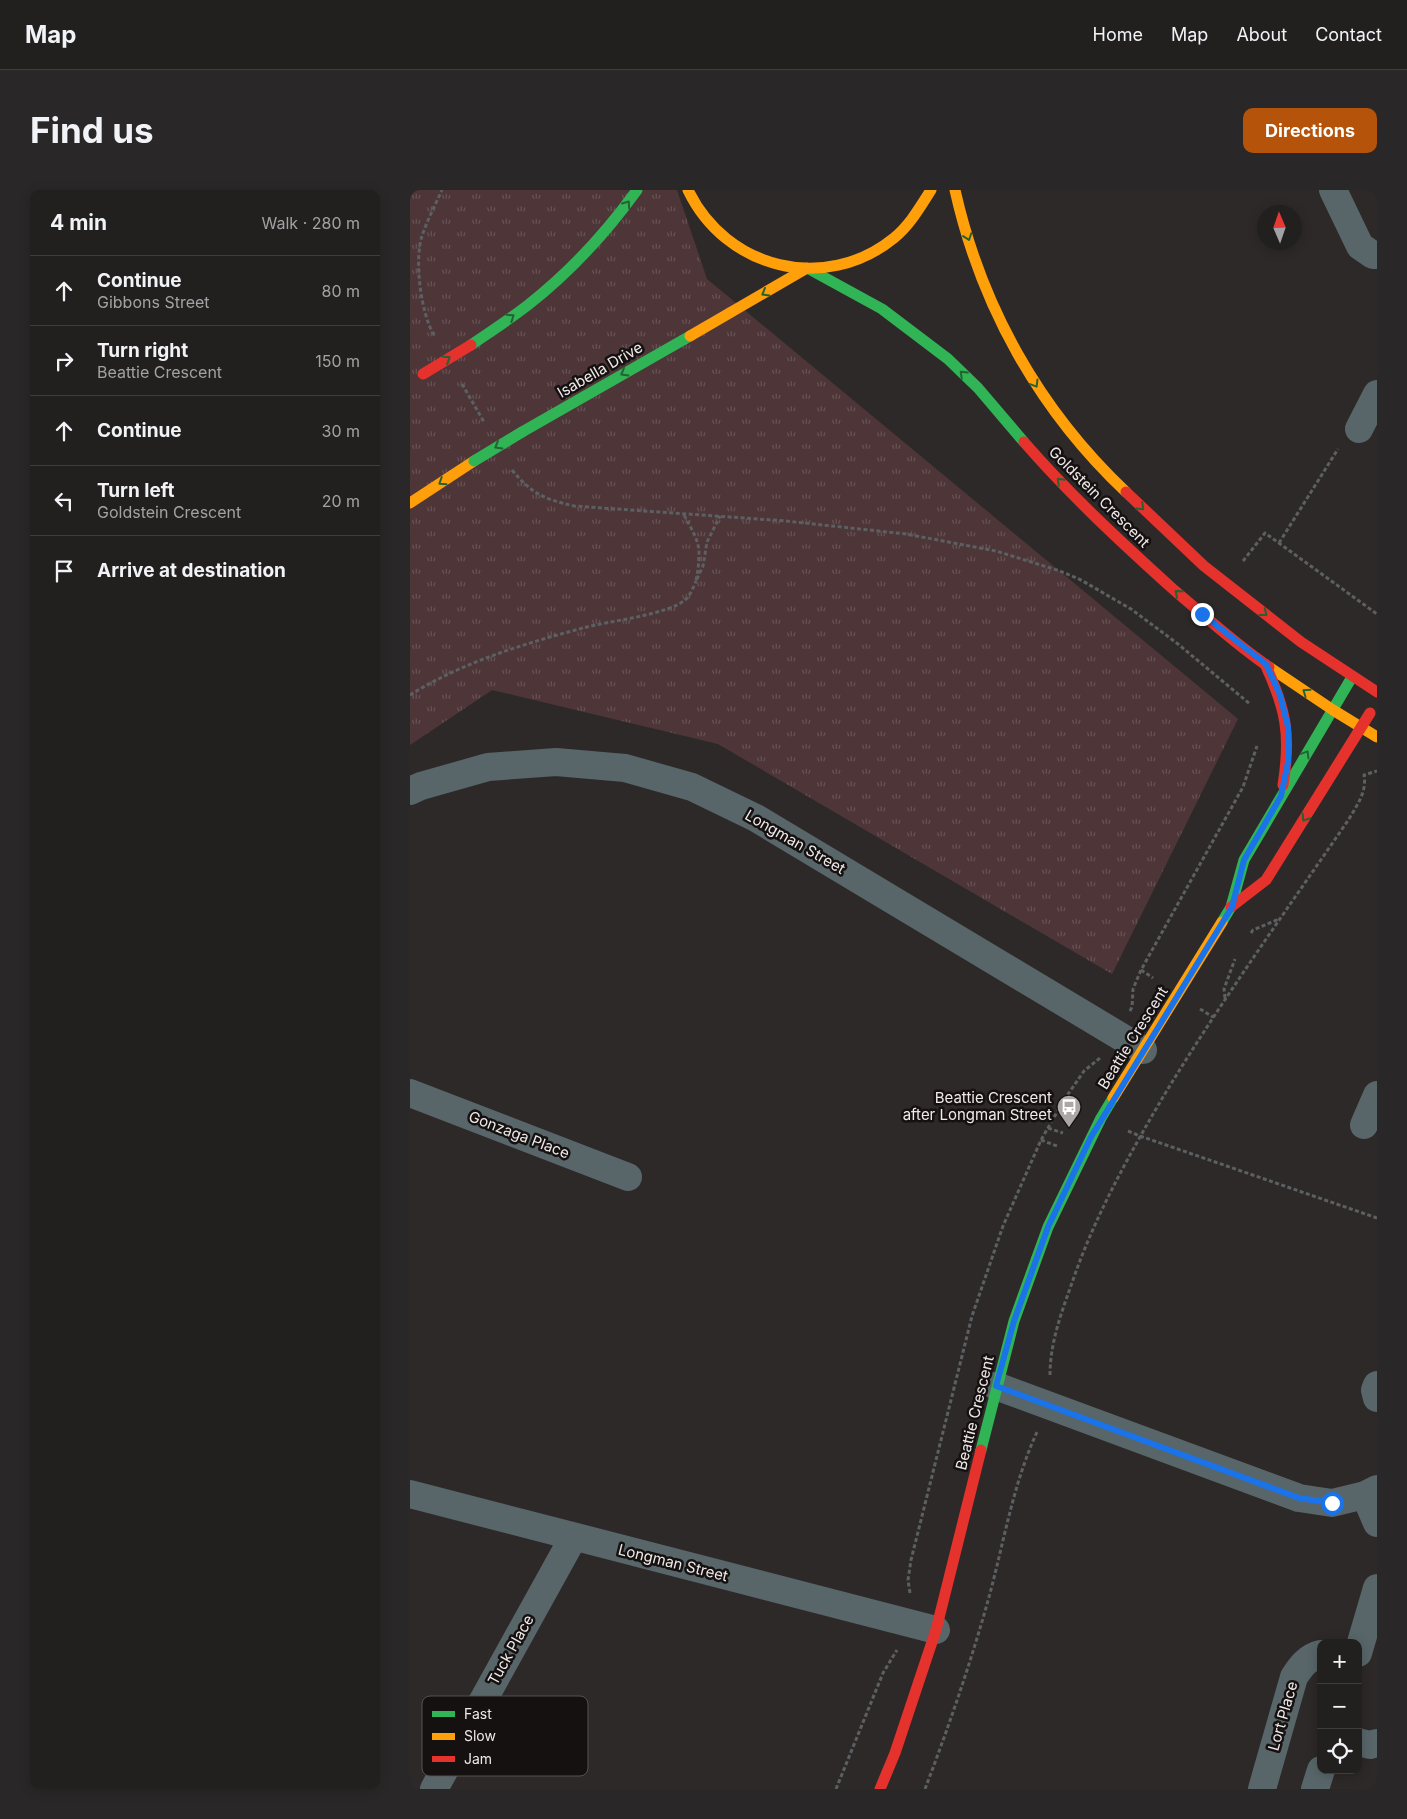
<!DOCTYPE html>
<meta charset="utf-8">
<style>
:root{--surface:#221f1f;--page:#2a2728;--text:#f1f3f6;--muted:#a2a2a4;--line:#3f3d3d;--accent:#b45309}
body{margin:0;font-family:Inter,sans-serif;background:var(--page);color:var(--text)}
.controls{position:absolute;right:15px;bottom:15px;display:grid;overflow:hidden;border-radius:10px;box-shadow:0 2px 12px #0003}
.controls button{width:45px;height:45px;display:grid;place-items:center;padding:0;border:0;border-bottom:1px solid var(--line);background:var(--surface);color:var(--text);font:25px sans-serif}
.compass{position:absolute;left:847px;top:15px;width:45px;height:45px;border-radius:50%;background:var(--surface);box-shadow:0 2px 12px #0003;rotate:358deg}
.stop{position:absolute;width:15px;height:15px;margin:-11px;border:4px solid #1a73e8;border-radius:50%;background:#fff}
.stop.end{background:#1a73e8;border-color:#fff;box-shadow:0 1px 5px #0008}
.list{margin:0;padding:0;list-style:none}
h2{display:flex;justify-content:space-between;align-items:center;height:65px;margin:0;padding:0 20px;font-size:21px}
h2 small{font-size:16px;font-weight:400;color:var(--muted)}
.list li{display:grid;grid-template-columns:32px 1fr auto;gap:15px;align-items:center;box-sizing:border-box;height:70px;padding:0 20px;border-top:1px solid var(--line)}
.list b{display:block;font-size:19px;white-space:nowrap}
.list p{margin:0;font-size:16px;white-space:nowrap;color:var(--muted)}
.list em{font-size:16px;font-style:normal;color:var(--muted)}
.icon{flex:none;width:28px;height:28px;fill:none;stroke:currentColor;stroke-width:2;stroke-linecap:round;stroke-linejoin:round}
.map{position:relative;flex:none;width:967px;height:1599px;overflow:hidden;border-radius:10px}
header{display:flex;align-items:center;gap:30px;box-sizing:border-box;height:70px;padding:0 25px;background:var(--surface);border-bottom:1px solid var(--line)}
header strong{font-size:24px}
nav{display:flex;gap:28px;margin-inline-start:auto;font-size:18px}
.intro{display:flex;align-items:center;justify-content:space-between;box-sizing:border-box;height:120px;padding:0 30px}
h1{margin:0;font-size:35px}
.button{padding:12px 22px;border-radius:10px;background:var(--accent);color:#fff;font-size:18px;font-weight:700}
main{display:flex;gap:30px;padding:0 30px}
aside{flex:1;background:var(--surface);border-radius:10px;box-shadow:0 2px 12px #0003}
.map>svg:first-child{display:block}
.park{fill:url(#park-tufts)}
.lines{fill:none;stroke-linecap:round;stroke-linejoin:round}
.path{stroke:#5c6062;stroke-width:3;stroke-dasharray:4 2.5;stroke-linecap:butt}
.street{stroke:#58666a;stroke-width:28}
.fast{stroke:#30b455;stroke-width:11}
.slow{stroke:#ff9f0a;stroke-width:11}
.jam{stroke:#e5322d;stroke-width:11}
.fast-bridge{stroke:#30b455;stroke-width:11}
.jam-bridge{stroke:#e5322d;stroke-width:11}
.oneway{stroke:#226233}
.route{stroke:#1a73e8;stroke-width:6}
.labels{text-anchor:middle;stroke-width:5;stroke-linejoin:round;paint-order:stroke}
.street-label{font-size:15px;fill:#f0e9ea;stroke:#151111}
.poi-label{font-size:15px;fill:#f0e9ea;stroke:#151111;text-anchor:end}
.key{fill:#151111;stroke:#575252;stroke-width:1}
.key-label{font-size:14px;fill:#f0e9ea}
</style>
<header>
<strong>Map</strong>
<nav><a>Home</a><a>Map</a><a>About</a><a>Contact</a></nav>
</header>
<div class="intro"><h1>Find us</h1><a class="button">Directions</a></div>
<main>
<aside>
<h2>4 min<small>Walk · 280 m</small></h2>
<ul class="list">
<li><svg class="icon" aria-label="ahead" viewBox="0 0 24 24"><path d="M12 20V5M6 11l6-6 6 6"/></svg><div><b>Continue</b><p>Gibbons Street</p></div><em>80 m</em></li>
<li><svg class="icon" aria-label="right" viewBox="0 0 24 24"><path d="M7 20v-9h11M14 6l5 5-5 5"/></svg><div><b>Turn right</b><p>Beattie Crescent</p></div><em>150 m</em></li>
<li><svg class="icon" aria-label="ahead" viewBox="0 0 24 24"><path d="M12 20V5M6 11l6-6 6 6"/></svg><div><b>Continue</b></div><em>30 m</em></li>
<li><svg class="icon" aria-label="left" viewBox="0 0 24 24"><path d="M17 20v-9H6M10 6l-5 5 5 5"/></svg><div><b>Turn left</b><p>Goldstein Crescent</p></div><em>20 m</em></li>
<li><svg class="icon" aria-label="arrive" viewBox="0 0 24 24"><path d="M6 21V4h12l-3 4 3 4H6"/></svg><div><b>Arrive at destination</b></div></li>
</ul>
</aside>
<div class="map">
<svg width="967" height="1599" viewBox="0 0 967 1599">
<defs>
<pattern id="park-tufts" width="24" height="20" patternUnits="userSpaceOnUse" patternTransform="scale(1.25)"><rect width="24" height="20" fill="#4d3538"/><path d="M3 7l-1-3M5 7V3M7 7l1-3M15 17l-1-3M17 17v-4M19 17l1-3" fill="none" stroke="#675255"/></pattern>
</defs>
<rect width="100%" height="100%" fill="#2e2929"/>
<path class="park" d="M0 0H267L297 89 828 529 702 784 308 554 82 500 0 555Z"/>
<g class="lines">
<path class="path" d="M24 145C11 124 4 70 12 46 17 31 25 15 32 0
M52 194 74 232
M102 280C122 304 134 309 164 316L376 331 496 344 586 361 650 381 671 390 721 419 768 454 840 514
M274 325C290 354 292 357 286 391L293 376 297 352 310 326
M869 353 928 259
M833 371 855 343 967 424
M0 505C53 472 113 454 173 438 198 431 257 425 275 410 280 406 284 396 286 391
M841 743 843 740 869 729
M731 780 743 788
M815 808 814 799 825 769
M790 819 803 827
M720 821 722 817 723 799 731 780 833 597 847 556
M654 910 665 915
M638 938 653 943
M718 941 730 946 967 1028
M631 950 647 956
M640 1185C640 1152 652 1121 663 1090 685 1026 719 965 753 907 811 811 876 721 939 629 947 615 957 602 954 585L967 581
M500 1403 498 1390 501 1370 562 1126 593 1036 631 950 654 910 674 881 690 868
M426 1599 473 1483 487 1460
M515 1599C539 1536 561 1472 579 1407 594 1352 603 1294 627 1242"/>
<path class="street" d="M923 0 950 56 963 65H967
M949 239 967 204
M0 601 11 596 78 577 146 572 215 578 282 597 346 628 733 860
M0 903 218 987
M954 935 967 905
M967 1195 965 1200 967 1208
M586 1196 889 1308 922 1313 955 1305 967 1299
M0 1304 526 1440
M955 1305 967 1333
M948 1463 967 1398
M948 1552 960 1555 967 1553
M24 1599 163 1348
M852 1599 884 1487C891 1476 898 1467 911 1464
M905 1599 911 1580"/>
<path class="fast" d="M399 79 472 119 538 169 568 198 614 252
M61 155C80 142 100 129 118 115 160 82 196 43 227 0
M112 242 280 146
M812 732 821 717 834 670 942 487
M571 1260 604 1131 638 1037 691 928 703 908"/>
<path class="slow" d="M278 0C316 79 415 104 484 48 500 35 510 17 521 0
M545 0C571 116 629 220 716 302
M280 146 397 78
M0 313 64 271
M859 477 923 520 967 547
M703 908 812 732"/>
<path class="jam" d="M614 252C660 305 712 353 764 400 795 426 825 454 859 477
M716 302 794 376 891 452 967 502
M855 474C876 519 881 545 873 595
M821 717 856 690 960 523
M470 1599 485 1563 526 1440 571 1260"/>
<path class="fast-bridge" d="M64 271 112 242"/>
<path class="jam-bridge" d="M13 184 61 155"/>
</g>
<defs><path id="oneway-chevron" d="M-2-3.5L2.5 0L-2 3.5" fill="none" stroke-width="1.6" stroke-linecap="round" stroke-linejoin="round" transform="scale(1.25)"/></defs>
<g class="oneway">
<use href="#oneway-chevron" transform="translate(217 14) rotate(-55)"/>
<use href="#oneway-chevron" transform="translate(558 47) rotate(71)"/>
<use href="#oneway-chevron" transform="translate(355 103) rotate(150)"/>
<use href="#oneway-chevron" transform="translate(101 127) rotate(-35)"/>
<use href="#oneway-chevron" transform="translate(37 169) rotate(-32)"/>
<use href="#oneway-chevron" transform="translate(214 183) rotate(150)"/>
<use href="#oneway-chevron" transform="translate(553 184) rotate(-136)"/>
<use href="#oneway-chevron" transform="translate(625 194) rotate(59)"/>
<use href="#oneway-chevron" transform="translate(88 256) rotate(149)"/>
<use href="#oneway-chevron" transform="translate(650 291) rotate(-135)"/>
<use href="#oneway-chevron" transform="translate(32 292) rotate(147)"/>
<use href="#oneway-chevron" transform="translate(731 317) rotate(43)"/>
<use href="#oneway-chevron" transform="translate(768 403) rotate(-139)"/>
<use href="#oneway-chevron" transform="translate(854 423) rotate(38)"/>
<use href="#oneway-chevron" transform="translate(896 502) rotate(-145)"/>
<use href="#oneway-chevron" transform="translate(896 564) rotate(-59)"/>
<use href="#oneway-chevron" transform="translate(895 628) rotate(122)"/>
</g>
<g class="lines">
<path class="route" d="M792 424 856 474 870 505 878 537V572L871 606 834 670 822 717 681 947 638 1037 604 1131 586 1196 889 1308 922 1313"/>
</g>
<defs>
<symbol id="bus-pin" viewBox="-11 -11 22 30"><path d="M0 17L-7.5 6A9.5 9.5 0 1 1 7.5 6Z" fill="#aca6a6" stroke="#151111"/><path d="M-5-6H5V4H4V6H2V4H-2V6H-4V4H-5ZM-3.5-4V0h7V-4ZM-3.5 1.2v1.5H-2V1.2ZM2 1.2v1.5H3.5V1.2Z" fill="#fff"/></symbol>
</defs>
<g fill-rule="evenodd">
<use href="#bus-pin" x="645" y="903" width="28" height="38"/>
</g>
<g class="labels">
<g class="street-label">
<text transform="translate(190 180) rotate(-30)" y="5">Isabella Drive</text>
<text transform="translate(689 307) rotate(45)" y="5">Goldstein Crescent</text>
<text transform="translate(385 652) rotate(30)" y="5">Longman Street</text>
<text transform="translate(723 848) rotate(-58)" y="5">Beattie Crescent</text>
<text transform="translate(109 945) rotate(21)" y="5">Gonzaga Place</text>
<text transform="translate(565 1223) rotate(-76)" y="5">Beattie Crescent</text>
<text transform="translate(263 1373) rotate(14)" y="5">Longman Street</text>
<text transform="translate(101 1460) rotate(-61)" y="5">Tuck Place</text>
<text transform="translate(873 1526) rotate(-74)" y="5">Lort Place</text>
</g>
<g class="poi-label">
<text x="642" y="913">Beattie Crescent<tspan x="642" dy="17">after Longman Street</tspan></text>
</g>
</g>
<rect x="12" y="1506" width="166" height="80" rx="8" class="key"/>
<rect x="22" y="1521" width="23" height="6" fill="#30b455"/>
<rect x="22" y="1543" width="23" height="7" fill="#ff9f0a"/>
<rect x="22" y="1566" width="23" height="6" fill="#e5322d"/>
<g class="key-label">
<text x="54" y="1529">Fast</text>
<text x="54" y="1551">Slow</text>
<text x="54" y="1574">Jam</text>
</g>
</svg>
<div class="controls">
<button>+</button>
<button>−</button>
<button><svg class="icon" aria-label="locate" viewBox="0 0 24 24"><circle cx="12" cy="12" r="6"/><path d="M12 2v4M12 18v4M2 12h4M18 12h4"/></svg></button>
</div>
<svg class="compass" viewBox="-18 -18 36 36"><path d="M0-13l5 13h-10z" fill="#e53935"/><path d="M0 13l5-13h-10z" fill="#a2a2a4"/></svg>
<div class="stop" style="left:922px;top:1313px"></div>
<div class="stop end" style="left:792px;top:424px"></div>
</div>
</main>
